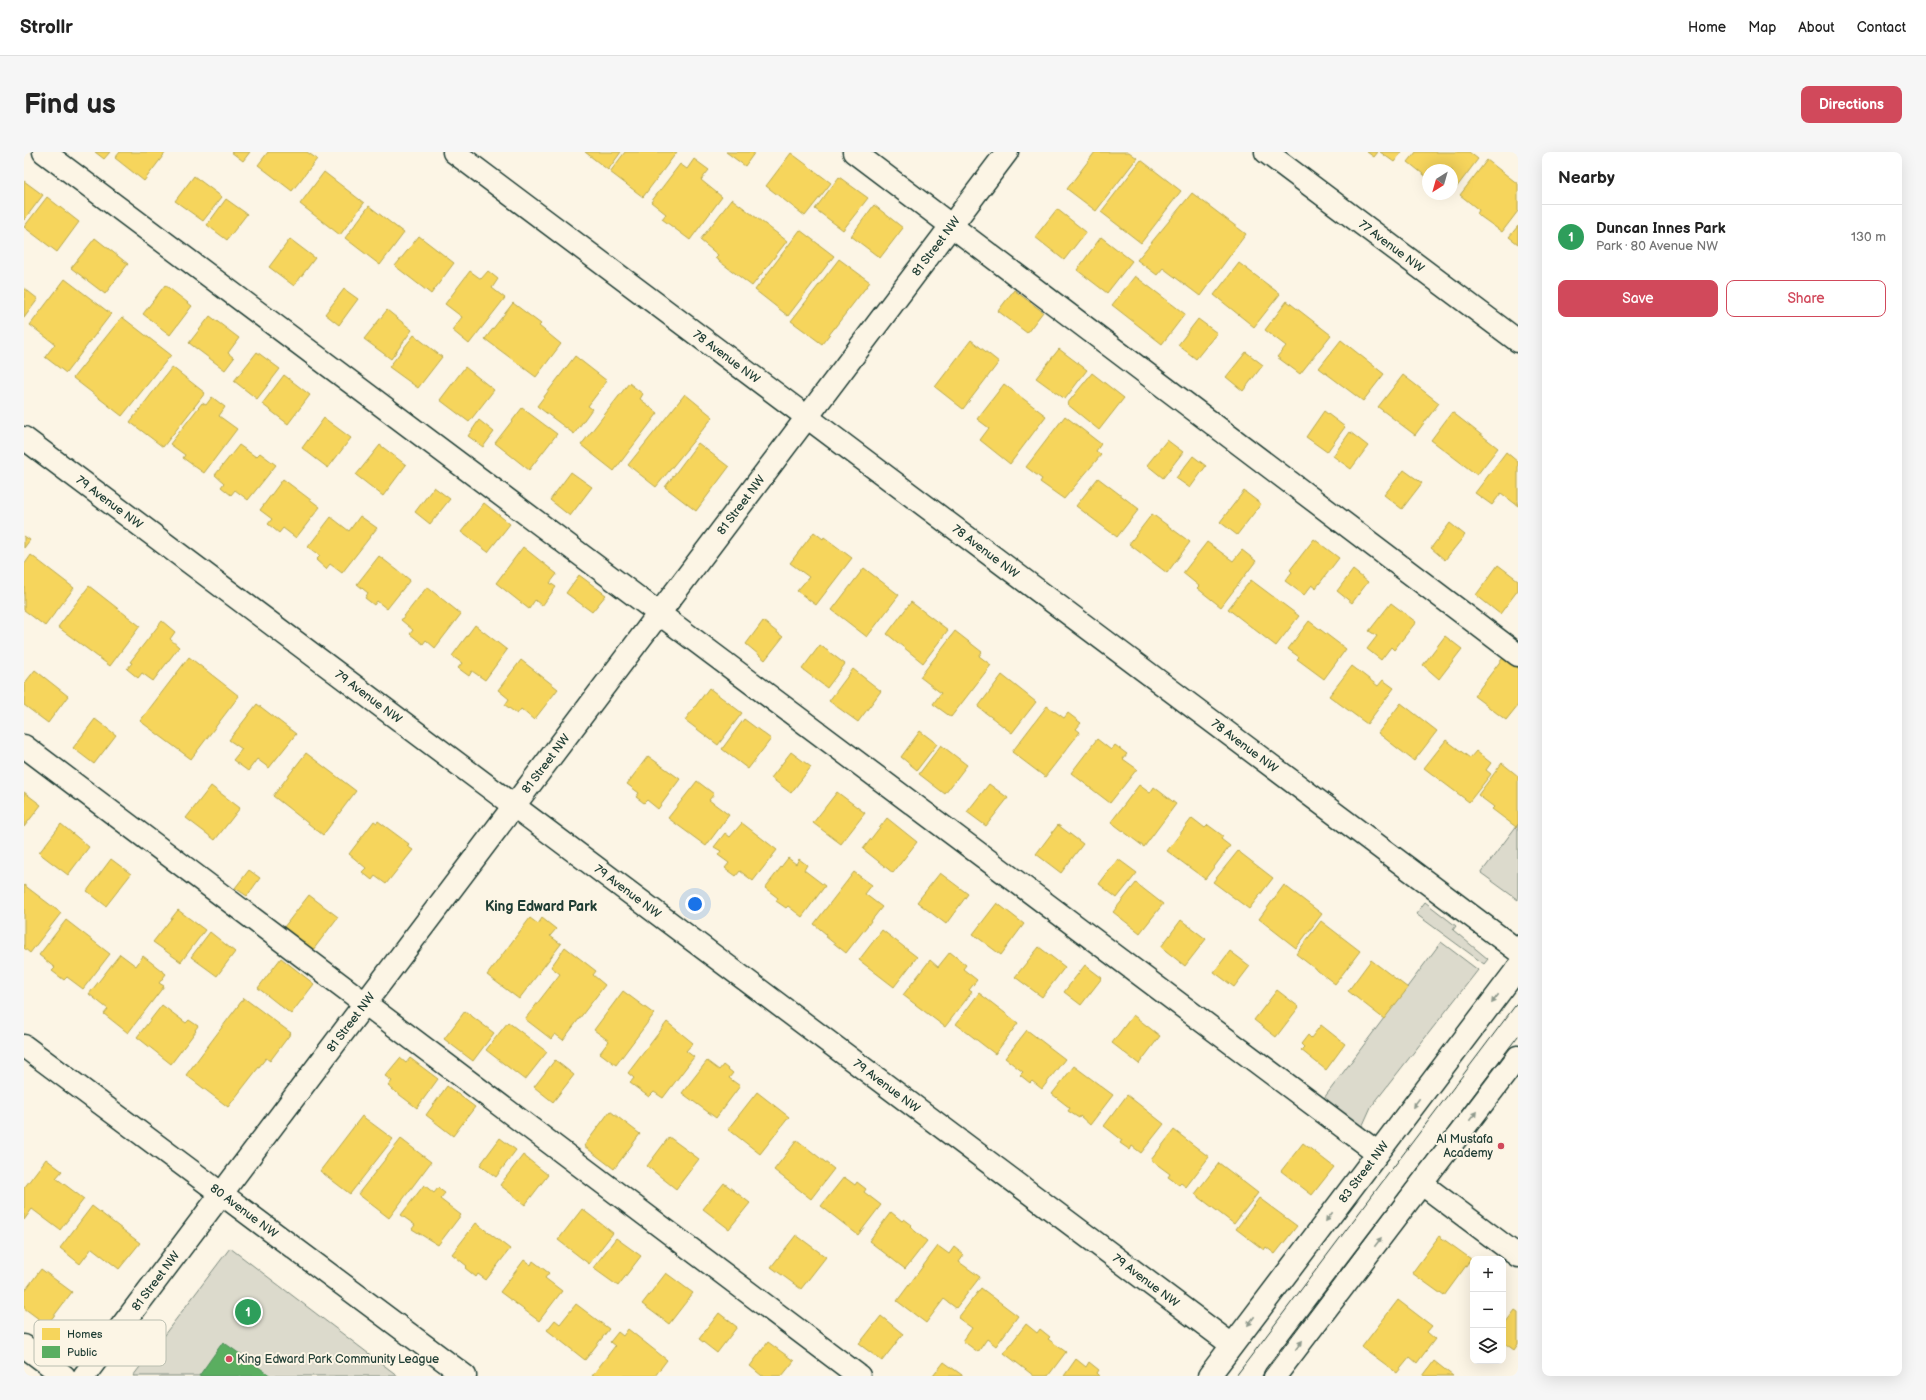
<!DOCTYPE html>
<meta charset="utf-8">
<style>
:root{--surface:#fff;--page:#f6f6f6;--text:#222;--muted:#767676;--line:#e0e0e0;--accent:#d1495b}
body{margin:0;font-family:"Balsamiq Sans",sans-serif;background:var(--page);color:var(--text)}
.controls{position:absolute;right:12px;bottom:12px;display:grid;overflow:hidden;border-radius:8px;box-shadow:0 4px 16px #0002}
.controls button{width:36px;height:36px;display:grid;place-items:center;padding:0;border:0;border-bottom:1px solid var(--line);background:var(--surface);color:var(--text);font:20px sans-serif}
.compass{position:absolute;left:1398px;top:12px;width:36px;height:36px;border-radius:50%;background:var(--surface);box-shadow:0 4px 16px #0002;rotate:217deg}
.you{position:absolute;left:671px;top:752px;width:14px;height:14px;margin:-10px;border:3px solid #fff;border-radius:50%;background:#1a73e8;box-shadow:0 0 0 6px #1a73e833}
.badge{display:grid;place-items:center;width:26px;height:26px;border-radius:50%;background:var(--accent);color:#fff;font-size:13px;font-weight:700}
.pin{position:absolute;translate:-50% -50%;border:2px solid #fff;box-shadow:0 1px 4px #0006}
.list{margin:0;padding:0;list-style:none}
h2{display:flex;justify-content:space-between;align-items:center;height:52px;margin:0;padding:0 16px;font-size:17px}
h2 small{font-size:13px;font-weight:400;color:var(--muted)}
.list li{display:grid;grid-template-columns:26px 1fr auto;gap:12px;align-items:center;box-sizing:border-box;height:64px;padding:0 16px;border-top:1px solid var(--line)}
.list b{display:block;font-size:15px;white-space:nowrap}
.list p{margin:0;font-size:13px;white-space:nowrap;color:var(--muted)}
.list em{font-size:13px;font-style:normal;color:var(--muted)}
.actions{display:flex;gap:8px;padding:12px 16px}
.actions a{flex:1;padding:9px 0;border:1px solid var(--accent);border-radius:8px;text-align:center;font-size:14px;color:var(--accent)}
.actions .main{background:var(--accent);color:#fff}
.icon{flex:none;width:22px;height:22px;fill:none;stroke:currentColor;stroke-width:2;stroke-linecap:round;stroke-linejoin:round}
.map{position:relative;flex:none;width:1494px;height:1224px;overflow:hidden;border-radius:8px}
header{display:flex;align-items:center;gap:24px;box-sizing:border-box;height:56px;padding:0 20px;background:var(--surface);border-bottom:1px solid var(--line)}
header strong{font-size:19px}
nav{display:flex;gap:22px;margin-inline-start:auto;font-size:14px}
.intro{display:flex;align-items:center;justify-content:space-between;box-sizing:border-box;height:96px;padding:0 24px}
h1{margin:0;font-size:28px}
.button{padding:10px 18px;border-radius:8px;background:var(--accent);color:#fff;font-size:14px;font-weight:700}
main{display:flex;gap:24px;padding:0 24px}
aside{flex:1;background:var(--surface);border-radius:8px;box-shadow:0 4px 16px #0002}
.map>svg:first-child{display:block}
.green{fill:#dcdacc;stroke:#7e8c80}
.homes{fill:#f6d55c;stroke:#b6a750}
.public{fill:#5aae61;stroke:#488c54}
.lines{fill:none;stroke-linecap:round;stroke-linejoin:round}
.minor-casing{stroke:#1f3d34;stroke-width:25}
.major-casing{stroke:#1f3d34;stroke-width:25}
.minor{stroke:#fcf5e5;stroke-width:22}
.major{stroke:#fcf5e5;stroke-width:22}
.tram{stroke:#1f3d34;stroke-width:1}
.oneway{fill:#8e998c}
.poi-dot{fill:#d1495b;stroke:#fcf5e5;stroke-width:1.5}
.labels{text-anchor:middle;stroke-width:4;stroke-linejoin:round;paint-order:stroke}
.street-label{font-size:12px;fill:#1f3d34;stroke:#fcf5e5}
.poi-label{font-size:12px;fill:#1f3d34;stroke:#fcf5e5;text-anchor:end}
.quarter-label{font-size:14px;font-weight:bold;fill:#1f3d34;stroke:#fcf5e5}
.key{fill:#fcf5e5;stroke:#babeb0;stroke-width:1}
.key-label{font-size:11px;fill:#1f3d34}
</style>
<header>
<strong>Strollr</strong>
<nav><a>Home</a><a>Map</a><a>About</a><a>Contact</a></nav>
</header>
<div class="intro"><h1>Find us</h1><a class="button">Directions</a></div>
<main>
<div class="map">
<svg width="1494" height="1224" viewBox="0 0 1494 1224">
<rect width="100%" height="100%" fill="#fcf5e5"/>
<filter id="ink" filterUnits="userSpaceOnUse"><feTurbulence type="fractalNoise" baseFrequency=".025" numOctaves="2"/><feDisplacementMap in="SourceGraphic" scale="8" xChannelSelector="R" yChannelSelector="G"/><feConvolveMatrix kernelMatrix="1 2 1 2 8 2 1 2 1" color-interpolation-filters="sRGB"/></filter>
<g filter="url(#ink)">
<path class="green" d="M1494 672V748L1457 721Z
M1401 750 1432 774 1429 778 1464 807 1460 812 1392 762Z
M1417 790 1454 818 1347 955 1338 975 1300 946Z
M206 1096 374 1224H109Z"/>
<path class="homes" d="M71 0H86L80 7Z
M96 0H142L120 29 91 6Z
M207 0H226L219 9Z
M244 0H283L293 7 268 39 234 13Z
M561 0H597L584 18Z
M601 0H653L619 45 586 20Z
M702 0H731L721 14Z
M1071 0H1105L1113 6 1072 59 1043 37Z
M1343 0H1354L1350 5Z
M1356 0H1378L1370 10Z
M1392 0H1445L1454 7 1432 36 1428 33V18H1404V26L1384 10Z
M767 1 807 31 781 64 742 34Z
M670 7 685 18 677 28 698 45 666 88 638 67 642 62 627 50 656 12 663 17Z
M1117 8 1157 39 1117 91 1077 60Z
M1463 8 1494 32V59L1478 80 1453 62 1455 58 1436 43Z
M300 20 340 51 316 83 276 52Z
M170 24 198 45 179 69 151 49Z
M815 25 844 46 819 78 791 57Z
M0 29 19 43 0 68Z
M1168 41 1222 82 1176 144 1139 116 1133 123 1113 108Z
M23 45 55 70 33 100 0 75Z
M202 47 223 62 203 88 183 73Z
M708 47 763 89 728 134 691 106 694 103 676 88Z
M850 53 879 76 856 106 827 84Z
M345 54 380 81 356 113 321 86Z
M1033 57 1062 80 1040 108 1011 85Z
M1494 74V92L1485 85Z
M776 78 810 104 764 164 731 138Z
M395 84 430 111 407 142 371 114Z
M1077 85 1108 109 1083 141 1053 118Z
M71 86 104 112 81 142 47 116Z
M266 87 291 106 270 134 245 115Z
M815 107 846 130 798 192 767 169Z
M1215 111 1256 142 1230 175 1190 143Z
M446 119 457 127 464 119 474 127 468 136 481 146 445 192 428 178 438 165 421 152Z
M1111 124 1161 162 1138 192 1088 153Z
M41 127 87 162 42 221 21 205 31 192 6 173Z
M141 133 168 154 146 183 119 162Z
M0 136 14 147 0 166Z
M320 137 334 147 315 173 301 162Z
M990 138 1019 160 1003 181 974 159Z
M1263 149 1307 183 1276 222 1253 205 1262 194 1241 178Z
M489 151 517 172 515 174 537 192 512 225 461 187Z
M363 158 388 178 367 207 340 187Z
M186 164 215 186 204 201 210 206 201 218 165 191Z
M98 165 147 203 98 264 49 226Z
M1174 167 1193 181 1172 207 1154 193Z
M390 183 418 205 394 236 365 215Z
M947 188 975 210 939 257 911 235Z
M1317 188 1360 222 1339 249 1295 216Z
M1035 197 1063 218 1041 247 1012 226Z
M233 200 256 217 233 247 210 229Z
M1222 200 1239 213 1219 239 1202 225Z
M551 204 583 229 564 254 568 257 550 282 513 254Z
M148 215 181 241 139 295 106 270Z
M441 215 470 238 445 270 416 248Z
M1068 221 1100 246 1075 278 1043 252Z
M260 223 286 243 264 272 238 252Z
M1379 223 1415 251 1391 283 1354 255Z
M605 231 619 242 616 247 634 261 590 319 557 293Z
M980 232 1022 264 986 312 956 288 965 276 953 267Z
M661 242 689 265 632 335 604 313Z
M188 245 201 255 195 264 213 277 180 321 159 306 161 303 146 292 178 251 182 253Z
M498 256 533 282 505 318 471 291Z
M1300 259 1321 275 1303 300 1282 285Z
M1428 260 1474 296 1453 323 1407 288Z
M1041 264 1077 292 1072 299 1077 303 1040 347 1016 330 1018 327 1002 315Z
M300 266 327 286 304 316 278 296Z
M455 268 470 280 459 295 444 284Z
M1326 280 1344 294 1327 317 1309 304Z
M1143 288 1159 300 1139 326 1123 313Z
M674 291 705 315 672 359 641 335Z
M215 293 232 305 236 301 252 313 224 348 211 338 207 343 197 335 200 331 191 323Z
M356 293 382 313 359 344 332 323Z
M1482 300 1494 310V354L1477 341 1468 353 1451 341Z
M1169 304 1182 314 1166 336 1152 326Z
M1380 318 1398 331 1378 357 1360 343Z
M547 320 568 335 546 364 526 348Z
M1074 326 1115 357 1093 385 1052 354Z
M259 327 296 355 272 386 259 376 255 381 244 372 248 367 236 358Z
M410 335 426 347 406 372 391 360Z
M1220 339 1237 352 1213 383 1196 370Z
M460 351 486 372 464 400 437 380Z
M1128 362 1166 390 1143 421 1105 392Z
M336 364 353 376 318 421 306 412 302 417 292 408 296 404 284 395 307 365 325 379Z
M1426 371 1441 383 1421 408 1407 396Z
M790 380 799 387 800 385 828 406 792 453 773 439 785 425 766 411Z
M0 384 6 388 0 396Z
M1290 387 1315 406 1292 436 1288 433 1280 443 1261 429 1268 420 1266 418Z
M1183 390 1209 409 1218 398 1232 409 1197 455 1173 436 1175 434 1159 421Z
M499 395 533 422 526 431 532 435 518 454 511 448 505 457 472 431Z
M7 403 50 436 21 474 0 458V413Z
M355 404 386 428 363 457 353 449 350 453 341 446 344 441 333 432Z
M1474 413 1494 428V438L1476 462 1452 443Z
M840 416 875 443 843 485 808 458Z
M1329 418 1344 430 1328 451 1313 439Z
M555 423 582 443 568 460 542 441Z
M1227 428 1275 464 1252 494 1204 457Z
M65 434 116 474 86 514 34 475Z
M403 435 437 462 411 496 402 488 399 492 386 482 389 478 377 468Z
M887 450 924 478 899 511 863 482Z
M1367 451 1392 470 1370 498 1367 495 1357 508 1343 497 1353 484 1345 479Z
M138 469 151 480 146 487 155 495 129 529 118 521 114 526 103 517 108 511 106 510Z
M739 469 759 485 741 508 722 492Z
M1285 469 1322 497 1300 527 1273 507 1275 505 1264 497Z
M451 473 483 498 461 528 448 519 445 524 434 516 438 511 428 504Z
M931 479 958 500 955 504 967 513 927 565 909 552 917 541 896 525Z
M1421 484 1438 497 1415 527 1399 513Z
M796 493 821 512 803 536 778 517Z
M1481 503 1494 513V553L1482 568 1450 544Z
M165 505 215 544 167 607 116 569Z
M497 508 534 537 510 568 497 557 493 562 481 553 485 547 474 538Z
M1328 514 1354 534 1359 528 1370 536 1343 572 1305 544Z
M829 517 857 539 834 570 805 549Z
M11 518 44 544 24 571 0 553V532Z
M978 523 1012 550 988 581 954 555Z
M685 536 718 561 694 593 661 568Z
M1377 551 1413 579 1390 609 1354 581Z
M233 552 272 582 245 616 233 607 224 619 209 608 218 597 205 588Z
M1023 554 1040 566 1044 561 1057 571 1052 577 1056 580 1021 625 988 600Z
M71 567 92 583 70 612 49 596Z
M720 567 747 587 724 617 698 597Z
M896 579 913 592 893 618 877 605Z
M1073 587 1087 598 1091 593 1103 602 1099 607 1113 617 1086 651 1047 621Z
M1422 588 1446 606 1452 599 1467 611 1462 618 1467 622 1445 650 1400 616Z
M917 593 943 613 921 642 895 622Z
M767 600 787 615 767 641 747 626Z
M282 601 332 639 299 683 249 644Z
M624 604 656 627 634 657 623 648 620 651 612 645 615 641 603 632Z
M1478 611 1494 624V672L1492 675 1468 657 1470 655 1454 643Z
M673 629 690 642 685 648 705 663 682 694 644 666Z
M965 632 984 646 962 674 943 660Z
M1115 633 1126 641 1130 635 1152 652 1120 695 1087 670Z
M187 634 216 656 191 688 162 666Z
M0 640 17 653 0 675Z
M813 640 841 661 817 692 789 671Z
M863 666 893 690 869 721 839 697Z
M1168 666 1181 676 1184 673 1199 684 1197 687 1206 694 1181 727 1143 699Z
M350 669 353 671 354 669 385 692 383 694 389 698 362 732 351 724 348 728 338 720 342 716 325 702Z
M718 671 753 698 729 729 716 719 712 724 701 716 705 711 694 703 697 699 690 695 701 681 706 685Z
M37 672 65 695 44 723 15 701Z
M1034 673 1059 692 1037 721 1012 702Z
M1214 699 1249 726 1225 757 1189 730Z
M764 706 772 712 775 707 783 713 780 718 801 734 778 765 764 754 762 756 752 749 754 746 741 736Z
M87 707 107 722 82 754 63 739Z
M1094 707 1113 721 1093 746 1075 732Z
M225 718 236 726 223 744 211 736Z
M830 720 848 733 841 742 858 755 822 801 801 784 802 782 790 772Z
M916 721 944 742 922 772 893 750Z
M1112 731 1139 752 1116 781 1089 760Z
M0 733 37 761 6 801 0 796Z
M1260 733 1298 762 1272 796 1235 767Z
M285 743 314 765 289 798 260 775Z
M973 751 1000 772 977 803 949 782Z
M154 758 181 778 157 810 129 790Z
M506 766 514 772 518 766 532 777 526 784 537 792 495 847 463 823Z
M42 768 86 802 59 837 43 825 40 828 28 819 31 816 15 803Z
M1157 768 1182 787 1161 814 1137 795Z
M1297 769 1336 799 1311 832 1272 802Z
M858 778 893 805 870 835 835 808Z
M186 780 211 800 193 824 167 805Z
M541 795 572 819 569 823 581 833 539 888 531 882 527 887 501 867 536 822 527 815Z
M1015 795 1041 815 1018 845 991 825Z
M1206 799 1226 814 1210 835 1190 820Z
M926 800 942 813 939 817 953 828 945 838 948 840 921 875 879 843 906 808 914 815Z
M96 802 112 814 119 804 142 822 135 831 140 834 104 881 80 862 84 857 65 842Z
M257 806 290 832 267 862 234 836Z
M1347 808 1384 836 1360 867 1324 839Z
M1061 813 1078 826 1057 853 1040 840Z
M1253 838 1275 855 1252 885 1230 868Z
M599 839 630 862 592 913 576 901 585 889 570 878Z
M955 841 994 871 971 902 932 872Z
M220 846 267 881 246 909 242 906 204 955 162 923Z
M138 853 162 871 165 868 174 874 171 878 172 879 147 912 113 885Z
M441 859 470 881 449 909 420 887Z
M1109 863 1136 884 1115 912 1088 891Z
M484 870 523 900 501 928 462 898Z
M643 870 669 891 662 899 670 905 639 946 630 940 625 945 606 931 610 926 604 921Z
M1297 873 1321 892 1302 918 1277 898 1280 895 1277 892 1284 883 1287 886Z
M1003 878 1041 907 1018 937 1008 929 1006 931 996 923 999 920 981 906Z
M376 906 382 911 386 906 414 927 393 956 364 934 368 929 361 924Z
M531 908 550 923 529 950 510 935Z
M683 909 695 918 699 913 709 921 705 926 716 934 692 966 658 941Z
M1050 914 1089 943 1066 973 1056 964 1055 966 1044 959 1046 956 1028 942Z
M423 934 451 955 429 984 402 963Z
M733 940 765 965 736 1002 704 977Z
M1103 943 1140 972 1117 1001 1108 994 1106 998 1096 991 1098 988 1080 974Z
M586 959 616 982 590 1017 560 994Z
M338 964 369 987 326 1042 296 1019Z
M1150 978 1185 1005 1162 1035 1157 1031 1155 1033 1144 1025 1146 1022 1127 1008Z
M645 985 675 1007 652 1037 623 1014Z
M476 986 492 998 472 1025 456 1013Z
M377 987 407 1010 365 1066 334 1042Z
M773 988 810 1017 787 1047 750 1018Z
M1279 991 1310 1015 1288 1043 1257 1019Z
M499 1003 524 1023 501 1053 476 1033Z
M22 1007 38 1019 32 1026 60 1047 36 1078 8 1057 0 1068V1036Z
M1195 1011 1234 1041 1210 1072 1171 1042Z
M820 1025 831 1033 833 1030 842 1037 840 1040 857 1053 834 1083 797 1054Z
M700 1031 726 1051 705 1077 679 1057Z
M400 1033 410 1041 414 1036 421 1041 416 1047 437 1063 414 1093 388 1077 391 1073 377 1063Z
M1235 1046 1273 1074 1251 1102 1242 1095 1240 1098 1212 1077Z
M68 1054 116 1091 95 1117 68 1096 56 1112 36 1096Z
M558 1057 589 1081 565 1112 534 1088Z
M867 1060 878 1069 880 1067 888 1073 886 1075 903 1089 881 1117 845 1089Z
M452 1071 486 1097 462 1128 454 1122 452 1125 441 1116 443 1114 428 1102Z
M772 1083 802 1105 777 1137 747 1115Z
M1415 1084 1447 1107 1420 1144 1388 1121Z
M592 1086 617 1104 594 1134 569 1116Z
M914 1094 925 1102 930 1095 940 1103 935 1110 956 1125 932 1156 920 1147 902 1171 873 1149Z
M500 1108 507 1113 509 1109 525 1121 521 1126 538 1139 515 1169 476 1140Z
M17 1117 48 1140 23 1173 0 1156V1140Z
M642 1121 669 1141 645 1172 618 1152Z
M957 1136 994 1164 972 1194 963 1187 954 1200 939 1189 948 1176 934 1166Z
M1374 1148 1408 1174 1403 1180 1411 1187 1393 1211 1386 1205 1373 1221 1338 1195Z
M552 1152 585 1177 561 1208 523 1178 531 1168 536 1172Z
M1491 1158 1494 1160V1192L1490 1198 1479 1190V1174Z
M695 1161 713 1175 693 1201 675 1187Z
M857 1164 879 1182 858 1209 835 1192Z
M1002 1172 1013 1181 1016 1177 1026 1185 1024 1187 1042 1200 1024 1224H1010L980 1201Z
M604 1177 643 1208 631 1224H568L591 1194 586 1190 594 1180 599 1184Z
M744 1190 770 1209 758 1224H738L726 1214Z
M1052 1207 1062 1215 1065 1210 1075 1218 1073 1221 1076 1224H1040Z
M1410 1209 1429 1224H1399Z
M920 1210 938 1223V1224H909Z"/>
<path class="public" d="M199 1190 247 1224H175Z"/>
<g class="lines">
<defs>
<g id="minor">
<path d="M20 0 1354 1001"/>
<path id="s1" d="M430 0 1494 799"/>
<path d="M830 0 1494 503"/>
<path id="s2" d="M1242 0 1494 189"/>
<path id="s3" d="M0 286 1208 1193"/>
<path d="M0 594 835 1224"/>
<path id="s4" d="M0 894 441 1224"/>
<path d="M1398 1032 1494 1104"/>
<path d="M0 1194 40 1224"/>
<path id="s5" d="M60 1224 983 0"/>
</g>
<g id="major">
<path id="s6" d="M1185 1224 1494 816"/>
<path d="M1251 1224 1494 905"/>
</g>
</defs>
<use href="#minor" class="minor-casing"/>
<use href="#major" class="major-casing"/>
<use href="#minor" class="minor"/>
<use href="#major" class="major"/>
<path class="tram" d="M1212 1224 1494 850
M1238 1224 1494 884"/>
</g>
<defs><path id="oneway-solid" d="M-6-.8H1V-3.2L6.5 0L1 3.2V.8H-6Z"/></defs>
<g class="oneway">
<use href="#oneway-solid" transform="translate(1471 847) rotate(127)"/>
<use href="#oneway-solid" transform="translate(1392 951) rotate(127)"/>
<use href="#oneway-solid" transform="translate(1449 964) rotate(-53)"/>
<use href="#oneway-solid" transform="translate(1305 1065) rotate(127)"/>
<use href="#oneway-solid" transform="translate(1354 1090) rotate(-53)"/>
<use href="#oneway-solid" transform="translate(1227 1169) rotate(127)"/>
<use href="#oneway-solid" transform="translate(1275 1193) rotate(-53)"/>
</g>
</g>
<g class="poi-dot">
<circle cx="1477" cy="994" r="4"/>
<circle cx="205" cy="1207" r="4"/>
</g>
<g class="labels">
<g class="street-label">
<text dy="4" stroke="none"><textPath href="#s2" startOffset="157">77 Avenue NW</textPath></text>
<text dy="4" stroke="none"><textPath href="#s5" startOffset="1415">81 Street NW</textPath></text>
<text dy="4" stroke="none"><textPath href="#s1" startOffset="341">78 Avenue NW</textPath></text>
<text dy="4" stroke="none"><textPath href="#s3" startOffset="107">79 Avenue NW</textPath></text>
<text dy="4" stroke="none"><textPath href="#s5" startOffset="1091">81 Street NW</textPath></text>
<text dy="4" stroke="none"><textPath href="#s1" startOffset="665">78 Avenue NW</textPath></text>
<text dy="4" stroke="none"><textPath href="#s3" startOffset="431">79 Avenue NW</textPath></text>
<text dy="4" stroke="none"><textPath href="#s1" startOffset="989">78 Avenue NW</textPath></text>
<text dy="4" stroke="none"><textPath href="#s5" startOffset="767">81 Street NW</textPath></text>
<text dy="4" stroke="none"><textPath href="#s3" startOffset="755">79 Avenue NW</textPath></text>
<text dy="4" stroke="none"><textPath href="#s5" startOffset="443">81 Street NW</textPath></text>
<text dy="4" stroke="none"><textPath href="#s3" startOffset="1079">79 Avenue NW</textPath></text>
<text dy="4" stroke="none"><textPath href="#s6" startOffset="256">83 Street NW</textPath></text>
<text dy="4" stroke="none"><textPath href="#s4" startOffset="275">80 Avenue NW</textPath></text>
<text dy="4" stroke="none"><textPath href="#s5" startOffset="119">81 Street NW</textPath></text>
<text dy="4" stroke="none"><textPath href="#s3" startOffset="1403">79 Avenue NW</textPath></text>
</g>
<g class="poi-label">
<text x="1469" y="991">Al Mustafa<tspan x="1469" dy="14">Academy</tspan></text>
<text x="213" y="1211" text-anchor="start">King Edward Park Community League</text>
</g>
<g class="quarter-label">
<text x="517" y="759">King Edward Park</text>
</g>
</g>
<rect x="10" y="1168" width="132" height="46" rx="6" class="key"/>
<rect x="18" y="1176" width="18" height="12" fill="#f6d55c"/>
<rect x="18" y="1194" width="18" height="12" fill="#5aae61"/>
<g class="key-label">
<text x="43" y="1186">Homes</text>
<text x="43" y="1204">Public</text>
</g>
</svg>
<div class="controls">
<button>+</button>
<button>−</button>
<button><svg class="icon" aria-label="layers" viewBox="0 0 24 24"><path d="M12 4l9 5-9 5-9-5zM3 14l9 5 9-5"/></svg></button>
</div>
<svg class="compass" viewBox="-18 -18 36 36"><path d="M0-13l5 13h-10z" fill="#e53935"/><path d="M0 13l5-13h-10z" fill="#767676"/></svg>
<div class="you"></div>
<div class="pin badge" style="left:224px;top:1160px;background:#2e9e5b">1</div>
</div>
<aside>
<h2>Nearby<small></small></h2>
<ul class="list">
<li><span class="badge" style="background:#2e9e5b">1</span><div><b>Duncan Innes Park</b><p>Park · 80 Avenue NW</p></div><em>130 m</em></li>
</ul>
<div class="actions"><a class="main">Save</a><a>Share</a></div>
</aside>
</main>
